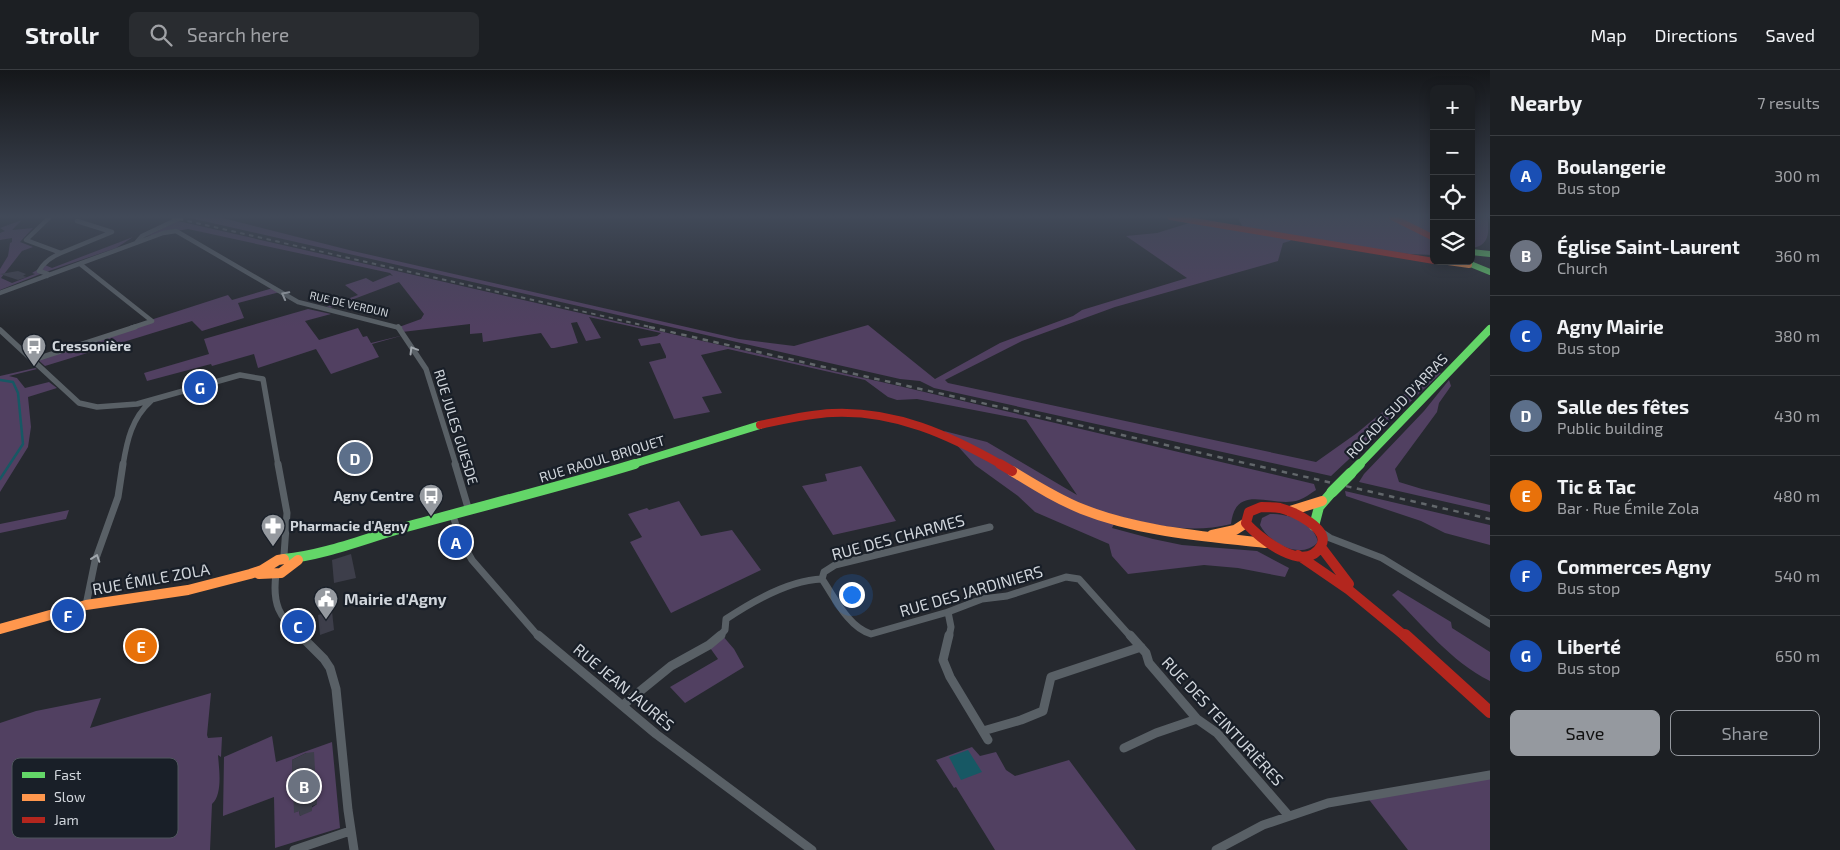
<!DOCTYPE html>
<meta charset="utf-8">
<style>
:root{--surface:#1c1f23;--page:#292c30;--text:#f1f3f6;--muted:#a0a2a6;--line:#3a3d41;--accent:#95999f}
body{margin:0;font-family:"Exo 2",sans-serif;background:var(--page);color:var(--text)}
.controls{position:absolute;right:15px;top:15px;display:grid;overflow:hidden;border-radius:8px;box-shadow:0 2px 12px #0003}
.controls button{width:45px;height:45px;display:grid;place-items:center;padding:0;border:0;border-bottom:1px solid var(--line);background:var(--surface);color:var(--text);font:25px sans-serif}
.you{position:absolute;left:851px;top:524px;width:18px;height:18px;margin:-12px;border:4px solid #fff;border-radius:50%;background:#1a73e8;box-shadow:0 0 0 8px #1a73e833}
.badge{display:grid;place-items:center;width:32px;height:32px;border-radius:50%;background:var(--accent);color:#fff;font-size:16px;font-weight:700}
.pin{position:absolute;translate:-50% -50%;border:2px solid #fff;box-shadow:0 1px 5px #0006}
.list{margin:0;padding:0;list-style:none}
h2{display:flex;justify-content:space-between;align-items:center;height:65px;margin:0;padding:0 20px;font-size:21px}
h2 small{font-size:16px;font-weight:400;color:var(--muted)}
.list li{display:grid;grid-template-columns:32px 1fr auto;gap:15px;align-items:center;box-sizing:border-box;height:80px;padding:0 20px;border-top:1px solid var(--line)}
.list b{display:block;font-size:19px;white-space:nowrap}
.list p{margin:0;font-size:16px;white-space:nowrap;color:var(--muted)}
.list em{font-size:16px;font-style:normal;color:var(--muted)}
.actions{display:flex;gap:10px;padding:15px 20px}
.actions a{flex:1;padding:11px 0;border:1px solid var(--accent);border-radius:8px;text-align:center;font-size:18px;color:var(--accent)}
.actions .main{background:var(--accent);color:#111}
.icon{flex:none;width:28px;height:28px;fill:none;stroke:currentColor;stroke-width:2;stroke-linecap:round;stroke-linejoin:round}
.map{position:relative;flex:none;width:1490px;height:780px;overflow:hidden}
header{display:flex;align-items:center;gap:30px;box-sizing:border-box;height:70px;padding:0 25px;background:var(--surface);border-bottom:1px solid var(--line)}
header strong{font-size:24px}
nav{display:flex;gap:28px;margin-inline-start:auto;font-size:18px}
.search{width:350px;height:45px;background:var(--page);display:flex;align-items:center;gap:12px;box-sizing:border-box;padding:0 18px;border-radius:8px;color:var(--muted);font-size:19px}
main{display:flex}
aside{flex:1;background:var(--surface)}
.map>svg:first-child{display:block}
.green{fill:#514061;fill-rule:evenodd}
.water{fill:#175864}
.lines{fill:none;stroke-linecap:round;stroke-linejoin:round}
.stream{stroke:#175864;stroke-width:2.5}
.building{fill:#3d3e4a}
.street-far3{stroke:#596066;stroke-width:4.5}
.street-far2{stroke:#596066;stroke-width:5.5}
.street-far1{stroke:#596066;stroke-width:7}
.street{stroke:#596066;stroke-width:9}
.fast-far2{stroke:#63d668;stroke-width:6}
.fast-far1{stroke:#63d668;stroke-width:8}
.fast{stroke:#63d668;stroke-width:10}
.slow-far1{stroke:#ff974d;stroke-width:6}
.slow{stroke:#ff974d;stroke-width:10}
.jam-far3{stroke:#b3261e;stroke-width:6}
.jam-far2{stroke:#b3261e;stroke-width:8}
.jam-far1{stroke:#b3261e;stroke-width:10}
.jam{stroke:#b3261e;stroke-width:12}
.rail-far1{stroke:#62676b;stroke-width:2;stroke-dasharray:4.5 4.5;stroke-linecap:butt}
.rail{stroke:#62676b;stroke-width:2.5;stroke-dasharray:5.5 5.5;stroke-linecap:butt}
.fast-bridge{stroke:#63d668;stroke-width:11}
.oneway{stroke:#a1a7ad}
.labels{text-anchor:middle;stroke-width:4.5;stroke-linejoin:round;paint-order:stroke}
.far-street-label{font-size:11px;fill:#d1d6dc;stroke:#191f28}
.poi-label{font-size:14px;font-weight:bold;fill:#d1d6dc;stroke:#191f28;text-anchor:start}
.street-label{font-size:14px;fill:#d1d6dc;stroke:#191f28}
.near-street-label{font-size:16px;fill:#d1d6dc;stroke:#191f28}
.near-poi-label{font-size:16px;font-weight:bold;fill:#d1d6dc;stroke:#191f28;text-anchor:start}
.key{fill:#191f28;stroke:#50565e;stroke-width:1}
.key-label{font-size:14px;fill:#d1d6dc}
</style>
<header>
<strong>Strollr</strong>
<div class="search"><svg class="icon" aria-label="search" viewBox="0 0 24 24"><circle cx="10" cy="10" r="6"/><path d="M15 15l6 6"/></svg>Search here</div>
<nav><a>Map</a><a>Directions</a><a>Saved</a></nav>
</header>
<main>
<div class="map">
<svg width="1490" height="780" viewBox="0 0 1490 780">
<rect width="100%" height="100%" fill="#26292f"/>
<path class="green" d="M186 147H219L353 181 739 269 794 276 868 255 935 309 1000 273 1073 246 1082 240 1187 208 1126 166 1157 163 1189 153V151L1242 156 1238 147H1434V185L1409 184 1293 168 1290 171 1283 173 1278 191 1115 237 1022 271 945 310 948 313 1316 392 1357 363 1432 301 1441 303 1331 406 934 318 920 311 900 309Z
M1471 147H1487C1490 162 1489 177 1471 178Z
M22 150 12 160 33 158 20 172 33 177 22 181 1 208 12 213 35 204 32 203 45 195 52 198 133 167 116 178 43 203 0 220V199L8 186 10 173 12 172V168L0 170V163L5 161 0 158Z
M178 151 899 316 1314 414 1316 420C1311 423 1305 428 1299 430 1273 439 1236 411 1231 454 1193 464 1156 456 1118 446L1112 458 1153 469 1182 475 1257 481 1289 498 1285 507 1238 498 1204 495 1128 504 1112 486 1109 474 1035 442 1018 426 975 395 944 361 987 372 1077 425 1026 350 917 329 897 330 888 327 865 310 728 279 701 285 722 323 702 327 710 342 674 349 649 292 666 288V286L660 273 641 276 638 269 657 266 661 263 589 247 601 268 586 271 577 252 571 253 578 273 554 278H551L541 263 483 272 482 263 470 264V254L402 262 399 257 421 249 424 244 399 212 330 238 326 237 358 225 345 215 366 208 373 212 390 205 393 206 390 203 188 159 147 166Z
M273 218 280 222 238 233 244 248 202 261 192 251 45 296 37 289 76 274 228 225 232 230Z
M308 239 331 244 305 251 319 270 358 258 363 267 367 266 371 273 404 265 372 274 379 287 331 304 316 279 258 298 254 284 212 296 211 294 147 311 144 303 209 284 204 269Z
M35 298 37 299 9 306 17 308 25 318 49 312 57 318 28 327 31 357 28 377 0 422V306Z
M1449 310 1451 316 1439 333 1437 342 1395 399 1399 412 1422 419 1490 435V442L1359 412 1364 404 1424 341Z
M861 396 896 451 833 465 802 416 827 411 825 404Z
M1345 421 1490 455V475L1445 463 1421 451 1346 426Z
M679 431 701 466 732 460 761 500 671 543 630 472 642 467 628 444 647 438 649 440Z
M69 440 66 449 0 463V454Z
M1270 444C1290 444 1313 451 1318 472 1301 491 1269 473 1260 455L1262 448Z
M1398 520 1451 552 1452 558 1490 582V611C1451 592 1423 555 1392 525Z
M722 565 734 579 744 597 685 633 670 617 718 589 708 575Z
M211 623 207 665 208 668 222 667 221 687 218 685C219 699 223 724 212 734L210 780H0V653L36 641 101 628 90 658Z
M272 666 276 692 332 672 340 758 275 778 274 727 223 746 224 687ZM306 683 317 734 300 746 299 741 294 742V733L295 732 292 690Z
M972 677 980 686 996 682 1006 700 1015 706 1069 690 1136 780H995L956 717 954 718 936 690Z
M1490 705V780H1408L1367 727Z"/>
<path class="water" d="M968 680 982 702 961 710 949 687Z"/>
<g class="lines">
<path class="stream" d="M0 310 13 312 18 323 23 374 0 409"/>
</g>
<path class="building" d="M18 201 26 204 23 206 27 207 18 210 0 204Z
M363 382 364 395 349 398 348 385Z
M351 484 356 508 334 513 332 490Z
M332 541 334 560 320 565 318 545Z
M314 682 317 734 312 736V741L300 746 299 741 294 743 292 690 306 683Z"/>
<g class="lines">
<path class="street-far3" d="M136 173 163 163 176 161 298 232 400 258
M61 183 112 162 77 151
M80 194 152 251 131 258
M47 206 48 204 39 201C44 192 51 187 61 183L26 170 50 147
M0 223 136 173 142 166 182 147"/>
<path class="street-far2" d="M398 257 426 299 456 395
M0 260 79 333 97 337 137 334 240 305 263 309 278 395
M33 290 135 257
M123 395C127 370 132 348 151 331"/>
<path class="street-far1" d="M278 394 287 443 284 485 282 489
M455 394 469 441
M453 446 461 470 472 490 539 567
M1321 462 1330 468 1382 488 1490 554
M276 504C272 534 279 547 301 567
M822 509C835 528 848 557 871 564L948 542 982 529 1007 526 1066 507 1079 509 1131 567
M822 509 824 502 835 495 990 457
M86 535 95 491 118 427 123 394
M948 542 951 557 949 567
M719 567 725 560 726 549C753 531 789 510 822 509"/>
<path class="street" d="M300 565 324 589 330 598 336 619 348 740 354 780
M538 565 656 664 812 780
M949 565 943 590 950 607 988 670
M1130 565 1146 583 1149 593 1197 649 1217 663 1288 745
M623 635 671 596 709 575 721 565
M983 661 1021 650 1043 641 1051 607 1141 577
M1124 678 1156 663 1197 649
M294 780 350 761
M1216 780 1263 755 1328 733 1490 705"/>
<path class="fast-far2" d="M1471 182 1490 184
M1463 191 1490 202"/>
<path class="fast-far1" d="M630 395 760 355
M1359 395 1490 259"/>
<path class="fast" d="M1351 403 1360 394
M1314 456 1319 437 1332 422
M284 489C326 485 366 468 406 457 482 436 559 417 635 394"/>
<path class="slow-far1" d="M1441 191 1469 195"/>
<path class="slow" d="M1012 401C1035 415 1057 429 1082 439 1140 462 1204 466 1265 473
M1290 441 1322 431
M1212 465 1235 460 1246 453
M259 504 281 503 298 490
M0 559 86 535 188 520 250 504 262 500 278 490 284 489"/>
<path class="jam-far3" d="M1170 147 1434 191
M1392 147 1434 168"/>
<path class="jam-far2" d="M760 355C784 350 808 344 832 343 895 340 949 365 1002 395"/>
<path class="jam-far1" d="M1000 394 1012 401
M1261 437C1267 437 1274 437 1280 438 1293 441 1331 459 1321 476 1305 505 1259 468 1246 453L1249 442Z
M1321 477 1349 514
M1298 485 1349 520 1406 567"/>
<path class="jam" d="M1405 565 1490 642"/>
<path class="rail-far1" d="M170 147 655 258"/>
<path class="rail" d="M649 257 1490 449"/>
<path class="fast-bridge" d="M1332 422 1351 403"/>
</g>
<defs><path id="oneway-chevron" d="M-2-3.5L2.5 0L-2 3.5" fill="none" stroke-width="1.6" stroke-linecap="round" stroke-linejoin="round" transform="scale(1.25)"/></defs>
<g class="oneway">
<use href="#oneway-chevron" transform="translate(285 225) rotate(-152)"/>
<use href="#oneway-chevron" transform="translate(413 280) rotate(-121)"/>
<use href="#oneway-chevron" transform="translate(96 488) rotate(-71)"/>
</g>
<linearGradient id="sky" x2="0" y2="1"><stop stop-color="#15171a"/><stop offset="0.57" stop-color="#414958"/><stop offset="1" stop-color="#414958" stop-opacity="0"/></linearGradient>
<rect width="1490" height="257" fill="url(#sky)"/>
<defs>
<symbol id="bus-pin" viewBox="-11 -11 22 30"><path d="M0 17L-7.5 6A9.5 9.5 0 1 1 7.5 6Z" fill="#95999f" stroke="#191f28"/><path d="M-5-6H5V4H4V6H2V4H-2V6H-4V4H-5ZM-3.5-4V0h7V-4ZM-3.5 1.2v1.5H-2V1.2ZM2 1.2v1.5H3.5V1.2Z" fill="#fff"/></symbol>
<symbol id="pharmacy-pin" viewBox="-11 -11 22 30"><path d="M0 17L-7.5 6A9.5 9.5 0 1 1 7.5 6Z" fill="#95999f" stroke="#191f28"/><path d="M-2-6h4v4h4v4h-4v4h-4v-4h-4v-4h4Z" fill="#fff"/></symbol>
<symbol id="civic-pin" viewBox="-11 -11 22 30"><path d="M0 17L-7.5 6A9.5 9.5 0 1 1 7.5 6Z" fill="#95999f" stroke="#191f28"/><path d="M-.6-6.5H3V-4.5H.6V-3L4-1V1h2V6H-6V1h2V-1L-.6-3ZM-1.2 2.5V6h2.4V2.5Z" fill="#fff"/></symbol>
</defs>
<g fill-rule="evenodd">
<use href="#bus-pin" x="20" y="262" width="28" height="38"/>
<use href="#bus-pin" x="417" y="412" width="28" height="38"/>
<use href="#pharmacy-pin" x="259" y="442" width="28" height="38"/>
<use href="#civic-pin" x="312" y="515" width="28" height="38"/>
</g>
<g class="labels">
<g class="far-street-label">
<text transform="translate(349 234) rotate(13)" y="4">RUE DE VERDUN</text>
</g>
<g class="poi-label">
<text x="52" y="281">Cressonière</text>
<text x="414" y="431" text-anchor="end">Agny Centre</text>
<text x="290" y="461">Pharmacie d'Agny</text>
</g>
<g class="street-label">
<text transform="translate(1397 336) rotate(-46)" y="5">ROCADE SUD D'ARRAS</text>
<text transform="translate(456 357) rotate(73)" y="5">RUE JULES GUESDE</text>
<text transform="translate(602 389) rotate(-17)" y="5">RUE RAOUL BRIQUET</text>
</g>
<g class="near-street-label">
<text transform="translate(898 467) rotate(-15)" y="6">RUE DES CHARMES</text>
<text transform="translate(151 509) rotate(-10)" y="6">RUE ÉMILE ZOLA</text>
<text transform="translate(971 521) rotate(-16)" y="6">RUE DES JARDINIERS</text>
<text transform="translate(624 617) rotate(40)" y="6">RUE JEAN JAURÈS</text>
<text transform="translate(1223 651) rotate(47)" y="6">RUE DES TEINTURIÈRES</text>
</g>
<g class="near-poi-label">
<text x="344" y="535">Mairie d'Agny</text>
</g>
</g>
<rect x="12" y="688" width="166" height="80" rx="8" class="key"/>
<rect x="22" y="702" width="23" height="6" fill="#63d668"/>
<rect x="22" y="724" width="23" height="7" fill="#ff974d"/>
<rect x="22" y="747" width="23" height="6" fill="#b3261e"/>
<g class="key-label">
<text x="54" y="710">Fast</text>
<text x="54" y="732">Slow</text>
<text x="54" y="755">Jam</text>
</g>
</svg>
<div class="controls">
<button>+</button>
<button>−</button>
<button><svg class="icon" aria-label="locate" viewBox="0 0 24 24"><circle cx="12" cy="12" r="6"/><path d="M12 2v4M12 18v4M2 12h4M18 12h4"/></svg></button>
<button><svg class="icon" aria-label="layers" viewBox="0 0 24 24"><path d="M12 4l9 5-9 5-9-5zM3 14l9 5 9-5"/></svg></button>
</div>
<div class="you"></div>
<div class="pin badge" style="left:456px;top:472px;background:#1a4fb4">A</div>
<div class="pin badge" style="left:304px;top:716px;background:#6b7280">B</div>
<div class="pin badge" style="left:298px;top:556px;background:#1a4fb4">C</div>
<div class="pin badge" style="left:355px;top:388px;background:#5c6f8a">D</div>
<div class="pin badge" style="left:141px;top:576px;background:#e8710a">E</div>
<div class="pin badge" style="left:68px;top:545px;background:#1a4fb4">F</div>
<div class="pin badge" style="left:200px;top:317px;background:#1a4fb4">G</div>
</div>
<aside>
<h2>Nearby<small>7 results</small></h2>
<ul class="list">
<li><span class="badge" style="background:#1a4fb4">A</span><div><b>Boulangerie</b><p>Bus stop</p></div><em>300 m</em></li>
<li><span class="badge" style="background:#6b7280">B</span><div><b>Église Saint-Laurent</b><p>Church</p></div><em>360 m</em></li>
<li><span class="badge" style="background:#1a4fb4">C</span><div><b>Agny Mairie</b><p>Bus stop</p></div><em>380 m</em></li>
<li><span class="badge" style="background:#5c6f8a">D</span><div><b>Salle des fêtes</b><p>Public building</p></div><em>430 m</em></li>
<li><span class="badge" style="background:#e8710a">E</span><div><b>Tic &amp; Tac</b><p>Bar · Rue Émile Zola</p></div><em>480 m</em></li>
<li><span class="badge" style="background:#1a4fb4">F</span><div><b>Commerces Agny</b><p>Bus stop</p></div><em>540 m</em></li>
<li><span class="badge" style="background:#1a4fb4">G</span><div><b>Liberté</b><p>Bus stop</p></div><em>650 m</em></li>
</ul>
<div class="actions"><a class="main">Save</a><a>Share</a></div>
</aside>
</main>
